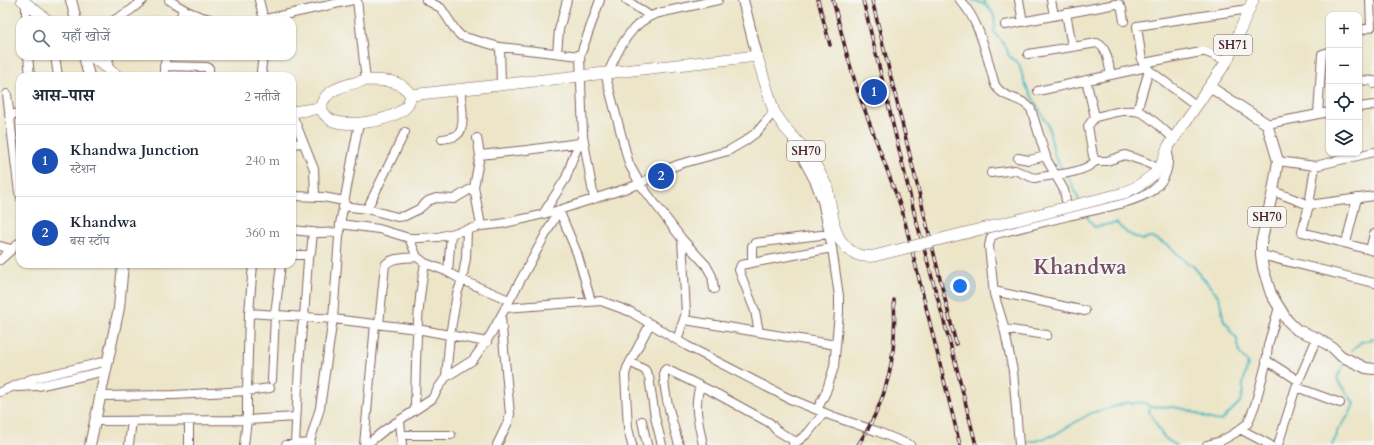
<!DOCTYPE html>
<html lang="hi">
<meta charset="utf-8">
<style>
:root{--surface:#fff;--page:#f6f6f7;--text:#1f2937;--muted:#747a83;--line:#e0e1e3;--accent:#d93025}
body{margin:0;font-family:Cardo,"Noto Serif Devanagari",serif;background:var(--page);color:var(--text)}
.controls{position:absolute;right:12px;top:12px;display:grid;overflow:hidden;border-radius:8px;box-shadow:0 1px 3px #0004}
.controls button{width:36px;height:36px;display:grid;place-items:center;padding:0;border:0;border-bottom:1px solid var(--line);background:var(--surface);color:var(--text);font:20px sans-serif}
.you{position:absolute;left:960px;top:286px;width:14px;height:14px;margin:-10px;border:3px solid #fff;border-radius:50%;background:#1a73e8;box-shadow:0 0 0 6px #1a73e833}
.badge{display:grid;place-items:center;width:26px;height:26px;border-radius:50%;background:var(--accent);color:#fff;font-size:13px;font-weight:700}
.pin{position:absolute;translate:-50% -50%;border:2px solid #fff;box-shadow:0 1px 4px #0006}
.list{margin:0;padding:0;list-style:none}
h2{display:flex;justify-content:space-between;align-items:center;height:52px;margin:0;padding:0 16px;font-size:17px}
h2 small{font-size:13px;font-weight:400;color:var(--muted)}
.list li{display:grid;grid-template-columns:26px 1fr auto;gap:12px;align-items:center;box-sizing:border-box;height:72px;padding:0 16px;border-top:1px solid var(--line)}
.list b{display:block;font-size:15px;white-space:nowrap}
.list p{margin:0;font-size:13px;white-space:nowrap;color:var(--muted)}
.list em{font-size:13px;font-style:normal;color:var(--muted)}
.icon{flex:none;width:22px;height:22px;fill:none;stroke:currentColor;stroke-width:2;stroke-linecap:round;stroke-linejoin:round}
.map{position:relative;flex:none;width:1374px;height:445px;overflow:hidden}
.search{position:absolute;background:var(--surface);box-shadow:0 1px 3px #0004;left:16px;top:16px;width:280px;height:44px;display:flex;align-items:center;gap:10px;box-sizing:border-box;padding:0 14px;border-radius:12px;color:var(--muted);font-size:15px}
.panel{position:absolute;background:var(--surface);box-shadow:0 1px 3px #0004;left:16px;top:72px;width:280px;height:196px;border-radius:12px}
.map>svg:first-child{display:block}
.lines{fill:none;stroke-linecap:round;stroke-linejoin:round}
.stream{stroke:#49b8bf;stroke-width:2}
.minor-tunnel{stroke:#ccbda9;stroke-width:8;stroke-dasharray:8 4;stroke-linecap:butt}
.minor-casing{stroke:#836462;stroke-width:10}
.major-casing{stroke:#836462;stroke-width:12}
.highway-casing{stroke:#836462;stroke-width:12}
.minor{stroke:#fff;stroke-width:8}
.major{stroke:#fff;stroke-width:10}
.highway{stroke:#fff;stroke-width:11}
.rail-casing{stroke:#4a1f2b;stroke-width:3.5}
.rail{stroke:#f6f6f2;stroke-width:2;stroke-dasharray:6;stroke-linecap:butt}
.highway-bridge-casing{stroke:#836462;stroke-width:12;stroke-linecap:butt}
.highway-bridge{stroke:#fff;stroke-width:11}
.labels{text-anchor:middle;stroke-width:3.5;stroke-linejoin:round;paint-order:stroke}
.shield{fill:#f6f6f2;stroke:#7e6067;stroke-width:1}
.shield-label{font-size:12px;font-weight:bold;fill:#4a1f2b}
.town-label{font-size:21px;font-weight:bold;fill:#754d69;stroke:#f6f6f2}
</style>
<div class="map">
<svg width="1374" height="445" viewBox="0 0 1374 445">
<rect width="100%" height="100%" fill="#f6f6f2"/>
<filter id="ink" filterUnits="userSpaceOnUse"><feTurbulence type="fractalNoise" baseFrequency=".025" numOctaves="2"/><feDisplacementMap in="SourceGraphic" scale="8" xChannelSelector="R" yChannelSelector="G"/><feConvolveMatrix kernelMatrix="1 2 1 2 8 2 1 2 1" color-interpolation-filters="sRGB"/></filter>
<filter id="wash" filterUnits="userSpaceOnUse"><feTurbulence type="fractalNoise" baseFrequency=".012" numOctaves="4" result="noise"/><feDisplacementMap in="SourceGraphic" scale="16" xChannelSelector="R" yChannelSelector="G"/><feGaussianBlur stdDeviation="0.9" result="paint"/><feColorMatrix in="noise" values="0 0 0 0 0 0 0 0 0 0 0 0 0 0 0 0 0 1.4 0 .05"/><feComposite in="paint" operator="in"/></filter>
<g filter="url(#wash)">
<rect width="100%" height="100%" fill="#ece5c8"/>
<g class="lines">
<path class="stream" d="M972 0 984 4
M984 0C985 6 991 9 993 14 996 20 995 26 994 32L1006 47 1009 56 1019 64 1025 84 1048 125 1055 157 1064 172
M1067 176 1072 184 1079 200
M1086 215 1094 227 1116 223 1127 233 1142 240 1149 237 1158 240 1169 246 1186 262 1193 266 1219 297 1224 321 1229 326 1231 332 1237 338C1237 351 1239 354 1248 363L1243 384V391L1240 402 1221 421C1206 420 1201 414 1188 410 1176 407 1163 406 1150 407
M1352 350 1361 342 1374 339
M1025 445 1028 441H1036L1054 435 1091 413 1114 407 1127 402 1133 404C1139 401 1145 402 1150 407L1149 412C1155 420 1159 432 1165 438 1168 440 1172 443 1176 445
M1332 445 1337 435V431L1349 415 1354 404C1349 394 1341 387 1337 378L1345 362"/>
</g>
</g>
<g filter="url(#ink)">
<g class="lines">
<path class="minor-tunnel" d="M19 193 20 205"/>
<defs>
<path id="minor" d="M169 0C184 10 196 17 214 20
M259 0 264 20
M357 0 366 80
M426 0 441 8 456 31 461 36 500 47 580 56
M626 0 650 16
M960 0C981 23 986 55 995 85 1004 100 1021 96 1031 109L1047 160 1064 190 1068 211
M1019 0 1023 22
M1051 0 1054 15
M26 3V20
M1066 13 1072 46
M114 20 131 10 143 0
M180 20 183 9
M261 20 353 0
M1005 25 1116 4H1119L1122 9 1124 21
M1359 31 1371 27 1370 0
M500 47 501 84
M557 53 559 30 567 0
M1028 54 1097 43C1108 48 1108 63 1111 75
M28 56 30 76
M55 56 58 76
M263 56 261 71 264 76
M1144 63 1201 52H1206L1227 61
M164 66 207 67 209 68V76
M108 69 109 56
M605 73 629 164 640 184 682 239 706 265 712 276 714 289
M608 73C619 48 631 21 659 13L718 0
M165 76 164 70 166 56
M1086 80 1095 117
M1359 80 1374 81V84
M1038 91 1147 67
M7 94 19 193
M1197 106 1149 70 1142 61 1137 26 1248 9
M1359 107 1374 105
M1137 111 1149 70
M292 114 314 169 315 197
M1318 114 1322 54 1329 52
M9 115 20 113
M1267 124 1329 112
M583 136 594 199
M477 138 480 155 474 187 481 226
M442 139C447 138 453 138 457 135 467 129 461 100 460 89
M793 141 815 182 822 201 832 248 839 296V313L834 367 826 392 817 410
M292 144 303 143
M480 155 527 150 579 143
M1018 158 1029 160 1046 156
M1278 161 1315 166 1374 152
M1315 166 1309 205 1302 232 1374 251
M1160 169 1143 161 1125 155 1107 161H1096L1093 156 1088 126 1095 117C1109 114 1129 107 1142 113 1151 117 1166 132 1174 139
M991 173 1015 170 1031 177 1035 178C1055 174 1080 175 1096 161
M1273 191 1309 205 1374 196
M292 196 323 197 344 201
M343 206 367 209 397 217 405 216 419 209 428 201 436 198 454 199 474 187
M367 209 405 132
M559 210 577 253 591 301
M543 214 566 178 574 155 583 136 580 56 600 0
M340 224 379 229 409 238H418L438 237 481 226 500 224 528 218 559 210 640 184 659 172 680 164 728 151 745 141 757 132 774 112
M292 230 321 233 340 232
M409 238 417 257 425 263 446 271 462 280 509 300
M1346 243 1357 198
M0 246 11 249
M1370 250 1374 234
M292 255H306L308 257V260L304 317 302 328 299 366 295 444
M1261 255 1374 283
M308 257 311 252 313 232
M0 260 20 242
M752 263V246L755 243 829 234
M448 272 451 234
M994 291 1085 311
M505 308 601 301 631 312 687 346 788 398 832 416 876 431 910 445
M249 313 333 319 417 329 487 342
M685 320 836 345
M379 324 385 265C392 257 407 258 417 257
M1004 329 1047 335
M759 332 755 311 739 270 741 265 832 248
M677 340 686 313 682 239
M1266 360 1299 381
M630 362 645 370 649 377 655 417 662 445
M446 377 450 335 457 294 462 280 466 258 467 230
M272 380 275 315 281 264
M700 386C693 407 699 424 703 445
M17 387 38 386 105 371
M1296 387 1340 403
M0 392 31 379 107 361
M100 396 174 395 247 391 249 313 253 264
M415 410C416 361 416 312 425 263
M400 420 402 445
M96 421 247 420 296 417
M189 421V445
M642 421 647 445
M1240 429 1270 445
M401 435H451
M129 444 132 421
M244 445 247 420V391L270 388
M286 445 310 443
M309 445 320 408 333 318 340 224 359 123
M364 445 375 324
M366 445 386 429 432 399 439 387 446 377 473 360 491 334 559 210
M497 445 508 422 510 414 501 317
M632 445 628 428 625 375 627 368 650 324
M679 445C673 423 663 394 664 371L666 369 717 394 770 423 776 430 796 442
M793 445 808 433 824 413
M1019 445 1013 371 1003 323 994 294 989 246 991 237 996 234C1020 228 1044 222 1068 216 1089 211 1137 203 1153 190 1166 179 1169 169 1168 152
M1207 445 1221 441 1235 433 1248 423 1255 405 1266 364 1268 345 1279 307
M1278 445 1296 387 1317 338"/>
<path id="major" d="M71 0 76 20
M743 0 757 56
M84 56 89 76
M1210 87 1267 124 1278 161 1273 191 1261 243V255L1263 268 1271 294 1287 320 1297 330 1317 338 1333 348 1341 356 1366 368 1374 369
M90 445 119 308 123 264"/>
<path id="highway" d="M22 0 47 20
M91 56 117 76
M366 80C385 81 399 78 411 95 410 100 409 104 405 108 390 121 348 128 331 120 326 117 323 113 321 108 323 88 350 84 366 80Z
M411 95 757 56 774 112 786 129 806 151 815 164 827 187 835 229 840 240 848 249
M292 112 321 108
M1153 175 1160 169 1168 147 1227 61 1253 0"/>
</defs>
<use href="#minor" class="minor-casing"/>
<use href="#major" class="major-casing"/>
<use href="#highway" class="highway-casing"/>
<use href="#minor" class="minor"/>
<use href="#major" class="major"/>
<use href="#highway" class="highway"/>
<defs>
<path id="rail" d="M818 0 830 45
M833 0 846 51 858 92 902 210 960 445
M863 0 915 216 956 365 976 445
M872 0 956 344
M858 445C889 399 897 354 894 300"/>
</defs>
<use href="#rail" class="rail-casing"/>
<use href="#rail" class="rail"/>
<defs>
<path id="highway-bridge" d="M848 249C857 256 863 257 874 256L1124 193 1138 186 1153 175"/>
</defs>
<use href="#highway-bridge" class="highway-bridge-casing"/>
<use href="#highway-bridge" class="highway-bridge"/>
</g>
</g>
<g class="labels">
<g class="shield">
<rect x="1214" y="35" width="38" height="20" rx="3"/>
<rect x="787" y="141" width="38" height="20" rx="3"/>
<rect x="1248" y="207" width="38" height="20" rx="3"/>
</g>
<g class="shield-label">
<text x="1233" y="49">SH71</text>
<text x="806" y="155">SH70</text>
<text x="1267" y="221">SH70</text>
</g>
<g class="town-label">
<text x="1080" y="274">Khandwa</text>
</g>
</g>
</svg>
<div class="controls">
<button>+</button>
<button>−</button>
<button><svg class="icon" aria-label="locate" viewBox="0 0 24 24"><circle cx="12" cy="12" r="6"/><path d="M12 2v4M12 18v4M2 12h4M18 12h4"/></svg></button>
<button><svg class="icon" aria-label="layers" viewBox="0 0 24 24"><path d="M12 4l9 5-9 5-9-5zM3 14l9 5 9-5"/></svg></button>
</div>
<div class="you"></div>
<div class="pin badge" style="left:874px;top:92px;background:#1a4fb4">1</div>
<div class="pin badge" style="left:661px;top:176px;background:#1a4fb4">2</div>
<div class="search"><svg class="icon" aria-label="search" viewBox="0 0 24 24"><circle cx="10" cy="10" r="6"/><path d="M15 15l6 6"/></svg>यहाँ खोजें</div>
<section class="panel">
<h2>आस-पास<small>2 नतीजे</small></h2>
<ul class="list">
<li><span class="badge" style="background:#1a4fb4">1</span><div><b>Khandwa Junction</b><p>स्टेशन</p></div><em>240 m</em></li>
<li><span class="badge" style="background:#1a4fb4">2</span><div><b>Khandwa</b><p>बस स्टॉप</p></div><em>360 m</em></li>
</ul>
</section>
</div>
